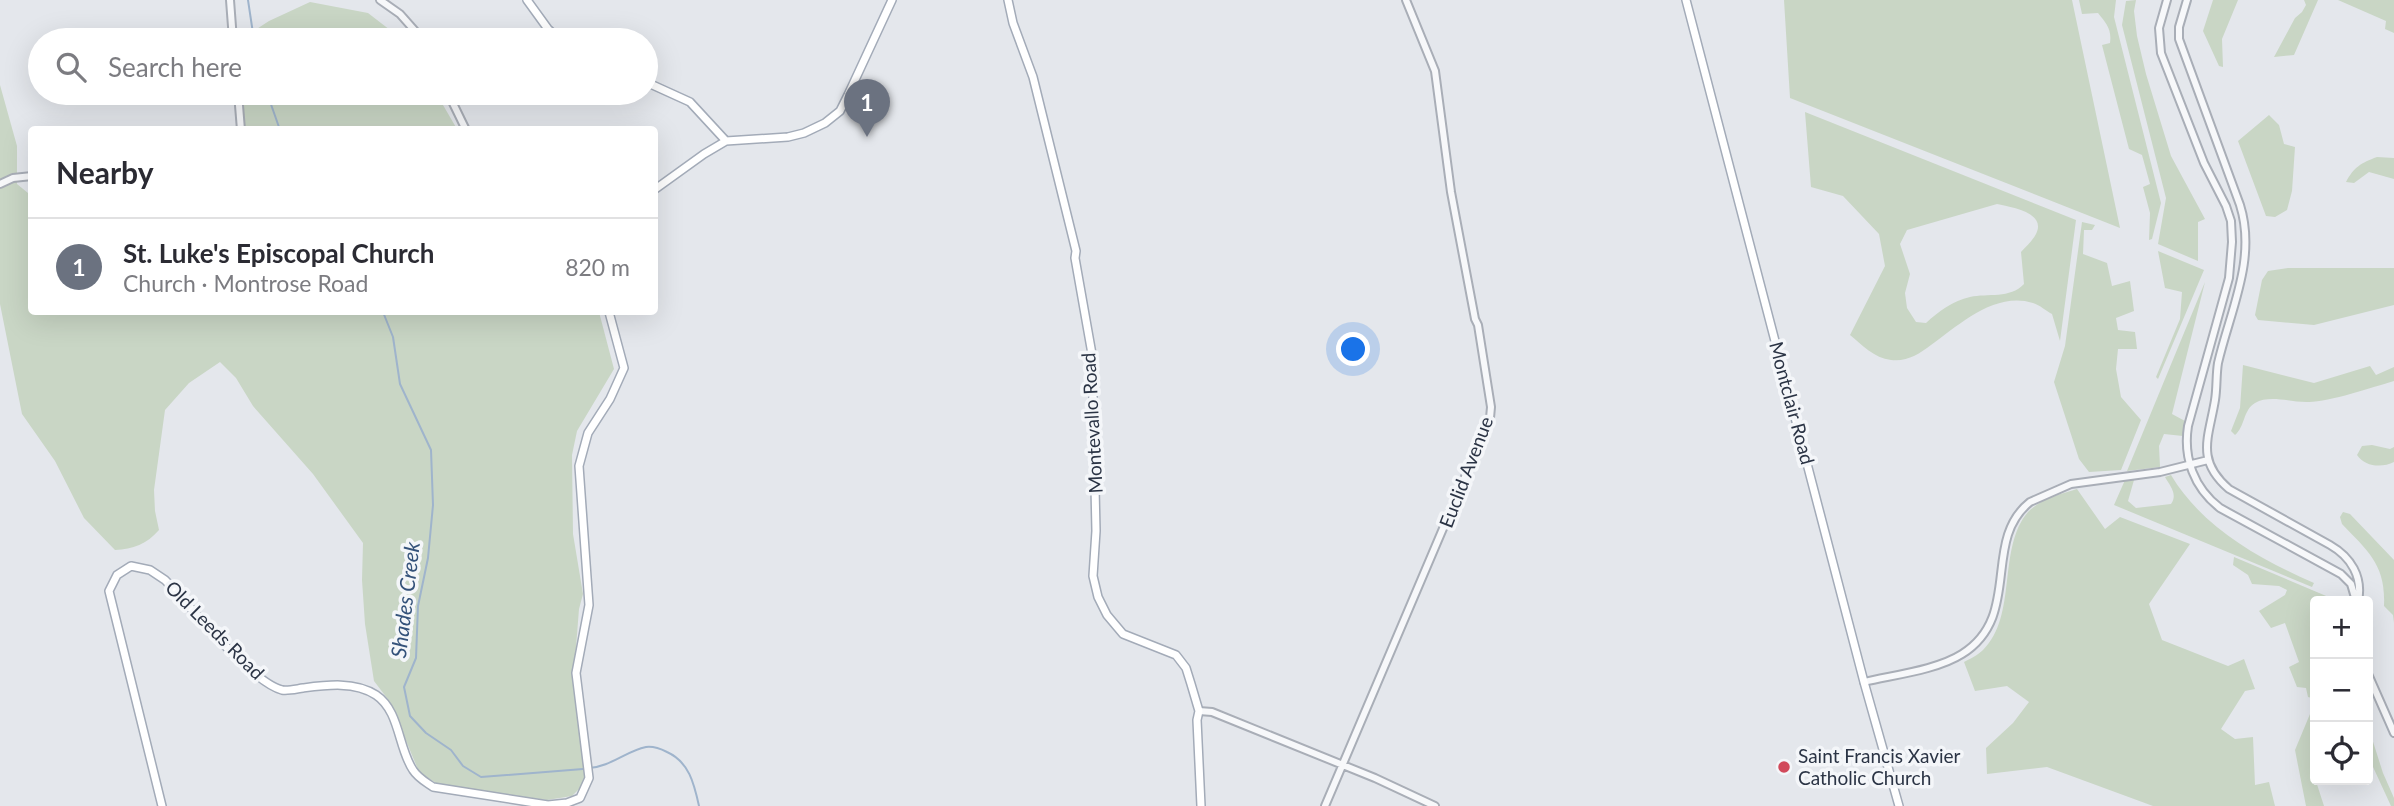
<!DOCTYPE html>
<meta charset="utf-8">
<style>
:root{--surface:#fff;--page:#f2f2f3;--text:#2b2b33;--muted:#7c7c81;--line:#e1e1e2;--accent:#7c3aed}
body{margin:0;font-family:Lato,sans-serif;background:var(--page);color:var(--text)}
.controls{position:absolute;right:21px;bottom:21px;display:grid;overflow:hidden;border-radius:7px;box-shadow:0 7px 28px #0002}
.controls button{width:63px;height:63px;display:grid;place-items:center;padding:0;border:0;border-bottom:2px solid var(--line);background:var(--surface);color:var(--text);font:35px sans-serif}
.you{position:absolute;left:1354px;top:350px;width:24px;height:24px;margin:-18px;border:5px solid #fff;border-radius:50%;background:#1a73e8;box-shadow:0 0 0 10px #1a73e833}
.badge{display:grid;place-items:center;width:46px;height:46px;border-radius:50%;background:var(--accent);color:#fff;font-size:23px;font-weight:700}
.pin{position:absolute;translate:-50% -58px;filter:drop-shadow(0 2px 4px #0008)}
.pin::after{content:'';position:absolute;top:37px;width:24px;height:21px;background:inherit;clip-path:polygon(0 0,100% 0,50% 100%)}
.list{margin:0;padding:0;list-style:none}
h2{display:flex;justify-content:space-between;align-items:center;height:91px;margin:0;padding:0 28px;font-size:30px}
h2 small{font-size:23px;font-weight:400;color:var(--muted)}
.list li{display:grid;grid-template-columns:46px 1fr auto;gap:21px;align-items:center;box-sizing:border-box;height:98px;padding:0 28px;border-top:2px solid var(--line)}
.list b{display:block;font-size:26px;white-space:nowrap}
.list p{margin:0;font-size:23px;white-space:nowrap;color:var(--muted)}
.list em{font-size:23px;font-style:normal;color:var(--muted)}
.icon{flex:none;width:38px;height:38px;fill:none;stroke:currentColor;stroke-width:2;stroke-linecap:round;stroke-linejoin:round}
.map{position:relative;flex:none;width:2394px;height:806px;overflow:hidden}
.search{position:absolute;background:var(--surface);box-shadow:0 7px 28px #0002;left:28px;top:28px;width:630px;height:77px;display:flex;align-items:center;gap:18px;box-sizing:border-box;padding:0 24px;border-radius:38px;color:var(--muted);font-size:26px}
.panel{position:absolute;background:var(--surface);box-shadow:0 7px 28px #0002;left:28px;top:126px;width:630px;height:189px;border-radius:7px}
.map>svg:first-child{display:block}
.green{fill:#c9d6c5;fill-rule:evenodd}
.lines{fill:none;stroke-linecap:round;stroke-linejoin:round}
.stream{stroke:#9fb4cc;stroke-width:2}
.minor-casing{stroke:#a9aeb7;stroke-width:10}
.major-casing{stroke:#a3abb8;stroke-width:10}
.minor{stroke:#f7f8fa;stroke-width:6}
.major{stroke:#fff;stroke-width:7}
.poi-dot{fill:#d1495b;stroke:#f4f6f9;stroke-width:2.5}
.labels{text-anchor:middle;stroke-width:7;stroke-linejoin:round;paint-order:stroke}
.street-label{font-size:19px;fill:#2b3445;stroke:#f4f6f9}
.poi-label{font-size:19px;fill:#2b3445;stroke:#f4f6f9;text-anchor:start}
.water-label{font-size:21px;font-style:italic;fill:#34527a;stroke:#f4f6f9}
</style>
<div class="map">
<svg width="2394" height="806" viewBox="0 0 2394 806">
<rect width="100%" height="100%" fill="#e4e7ec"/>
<path class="green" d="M1784 0H2072L2120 228 1790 98Z
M2079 0H2116L2114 17 2161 203 2152 239 2149 240 2150 213 2143 187 2150 184 2142 155 2129 149 2102 45 2110 43C2112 29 2106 23 2098 13L2082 14Z
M2136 0 2134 11 2137 36 2146 74 2171 156 2205 219 2198 222V261L2158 244 2166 198 2122 25 2126 1Z
M2213 0H2238L2222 39 2223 67 2219 66 2203 31Z
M2304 0H2318L2294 55 2274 57 2295 18 2302 12 2306 5Z
M2338 0H2394V33L2385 29 2386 21Z
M310 2 368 13 403 40H240L269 21Z
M0 85 17 146V184L28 193 31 201 32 312H599L614 369 577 431 572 455 573 534 583 594 579 609 575 660 577 718 585 776 581 787 572 796 547 800 439 785 419 772 390 702 374 681 365 624 362 580 363 543 313 474 253 406 236 378 220 362 189 383 165 410 154 490 155 511 159 530C147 544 133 549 115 550L84 518 55 461 22 414 0 304Z
M239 93H436L457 129H243Z
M1805 112 2076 220 2060 341 2052 314C2046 311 2040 305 2033 303 1995 291 1959 325 1931 345 1919 354 1907 362 1891 360 1874 358 1862 345 1850 335L1885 266 1879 234 1843 196 1811 187ZM1997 204C2010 207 2047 212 2036 234 2033 240 2026 247 2021 252L2024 284C2010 299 1988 293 1970 297 1953 301 1939 311 1926 323L1916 322 1907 308 1905 293 1910 274 1900 244 1907 230Z
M2269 115 2279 125 2284 144 2295 147 2292 191 2287 210 2275 217 2266 216 2238 141Z
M2377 157 2394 158V179L2369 172 2354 183 2346 182C2354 167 2361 163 2377 157Z
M2082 222 2095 225 2092 230H2084L2083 254 2107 263 2112 286 2130 281 2134 311 2116 318 2118 330 2135 332 2137 349H2118L2116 369 2121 397 2141 420 2121 470 2089 472 2079 459 2054 382 2065 346Z
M2158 251 2204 270 2158 379 2156 377 2180 319 2182 292 2165 288Z
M2288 268H2394V305L2314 325 2258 320 2255 315 2262 280 2268 271Z
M2205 282 2172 414 2185 421 2183 436 2164 434 2159 446 2160 467 2127 471Z
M2243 365 2314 383 2370 366 2376 375 2394 367V381C2373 387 2329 402 2309 402 2293 403 2270 394 2255 403 2243 410 2245 427 2235 435L2231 431 2240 408Z
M2372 445 2390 449 2394 447V462C2382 468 2365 467 2357 455L2362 446Z
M2171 475C2202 527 2259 559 2314 583L2312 587 2114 505 2125 480H2134L2128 501 2136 508 2171 504C2178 494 2170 486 2165 477Z
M2077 489 2105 529 2120 517 2190 544 2149 604 2162 640 2228 666 2244 659 2255 689 2245 691 2221 729 2235 739 2253 737 2255 785 2269 782 2275 806H2153L2047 767 1987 774 1986 748 2013 723 2029 702 2007 686 1975 691 1964 662C1970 659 1978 655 1983 650 2018 616 1997 548 2028 512 2040 499 2061 494 2077 489Z
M2343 512 2350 514 2394 560V623L2393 615 2384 606C2386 565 2368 551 2342 524L2340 517Z
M2234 557 2338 601H2315V688L2312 698 2308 697 2306 688 2297 687 2289 667 2299 662 2285 623 2271 628 2259 611 2285 595 2287 590 2279 586 2252 584 2248 575 2233 565Z
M2315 702V763L2313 772 2324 806H2306L2295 750Z
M2368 726 2383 773 2394 798V806H2391L2368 756Z"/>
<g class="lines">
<path class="stream" d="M248 0 254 40
M267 93 280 130
M383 312 393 337 400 384 431 450 433 505 428 558 418 606 416 658 404 687 410 716 426 733 451 750 463 766 481 777 583 769
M589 768C610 767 626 751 646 747 653 746 661 749 667 752 689 762 694 783 699 806"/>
<defs>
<path id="minor" d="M230 0 233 40
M380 0 400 14 423 40
M2167 0 2159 28 2161 53 2204 163 2226 206 2231 221 2232 242 2229 278 2188 426C2183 458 2194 488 2220 508L2341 574 2351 584 2356 601
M2187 0 2179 27V39L2240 205C2257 259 2230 311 2218 363 2216 375 2217 388 2215 400 2209 437 2195 460 2229 489L2330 545C2351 557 2363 577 2358 601
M238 93 241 130
M448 93 466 130
M0 184 13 178 32 176
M2368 674 2394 733
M1864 682C1893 675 1937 670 1962 654 2023 616 1981 541 2030 502L2071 484 2160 472 2208 460
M1199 711 1212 712 1375 778 1435 806
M1325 806 1490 418 1491 407 1478 325 1475 319 1451 192 1435 71 1406 0"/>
<path id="major" d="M527 0 548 29 560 40
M1008 0 1013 23 1033 77 1076 251 1075 258 1092 354 1096 531 1093 576 1098 597 1107 615 1123 634 1176 655 1186 668 1191 684 1199 711 1197 720 1201 806
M1686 0 1864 682 1899 806
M646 82 690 102 726 141
M654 190 704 154 726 141 788 137 804 133 825 123 840 111 848 95 892 0
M162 806 109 591 117 575 131 566 150 570 165 580C190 606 251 682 282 690 288 691 296 689 303 688 326 685 355 681 376 695 400 711 398 748 413 770 418 778 426 782 433 787L548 805 567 803 580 798 589 778 576 673 589 605 579 466 588 433 610 399 624 368 609 312"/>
</defs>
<use href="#minor" class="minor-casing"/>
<use href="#major" class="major-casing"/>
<use href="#minor" class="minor"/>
<use href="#major" class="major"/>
</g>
<circle class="poi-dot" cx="1784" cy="767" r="7"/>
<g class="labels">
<g class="street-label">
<text transform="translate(1792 403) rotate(75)" y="7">Montclair Road</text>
<text transform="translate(1092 423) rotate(-93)" y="7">Montevallo Road</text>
<text transform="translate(1466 472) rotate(-69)" y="7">Euclid Avenue</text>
<text transform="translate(215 630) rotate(45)" y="7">Old Leeds Road</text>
</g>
<g class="poi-label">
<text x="1798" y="763">Saint Francis Xavier<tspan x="1798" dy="22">Catholic Church</tspan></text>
</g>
<g class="water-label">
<text transform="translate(406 600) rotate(-83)" y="7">Shades Creek</text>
</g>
</g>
</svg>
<div class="controls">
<button>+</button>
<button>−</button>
<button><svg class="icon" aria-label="locate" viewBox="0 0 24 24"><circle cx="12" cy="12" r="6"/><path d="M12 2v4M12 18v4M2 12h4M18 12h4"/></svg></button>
</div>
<div class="you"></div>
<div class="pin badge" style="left:867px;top:137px;background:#6b7280">1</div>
<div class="search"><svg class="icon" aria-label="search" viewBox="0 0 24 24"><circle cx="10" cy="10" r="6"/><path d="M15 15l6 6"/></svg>Search here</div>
<section class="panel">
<h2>Nearby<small></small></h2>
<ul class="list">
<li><span class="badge" style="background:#6b7280">1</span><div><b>St. Luke's Episcopal Church</b><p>Church · Montrose Road</p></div><em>820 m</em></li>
</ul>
</section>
</div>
